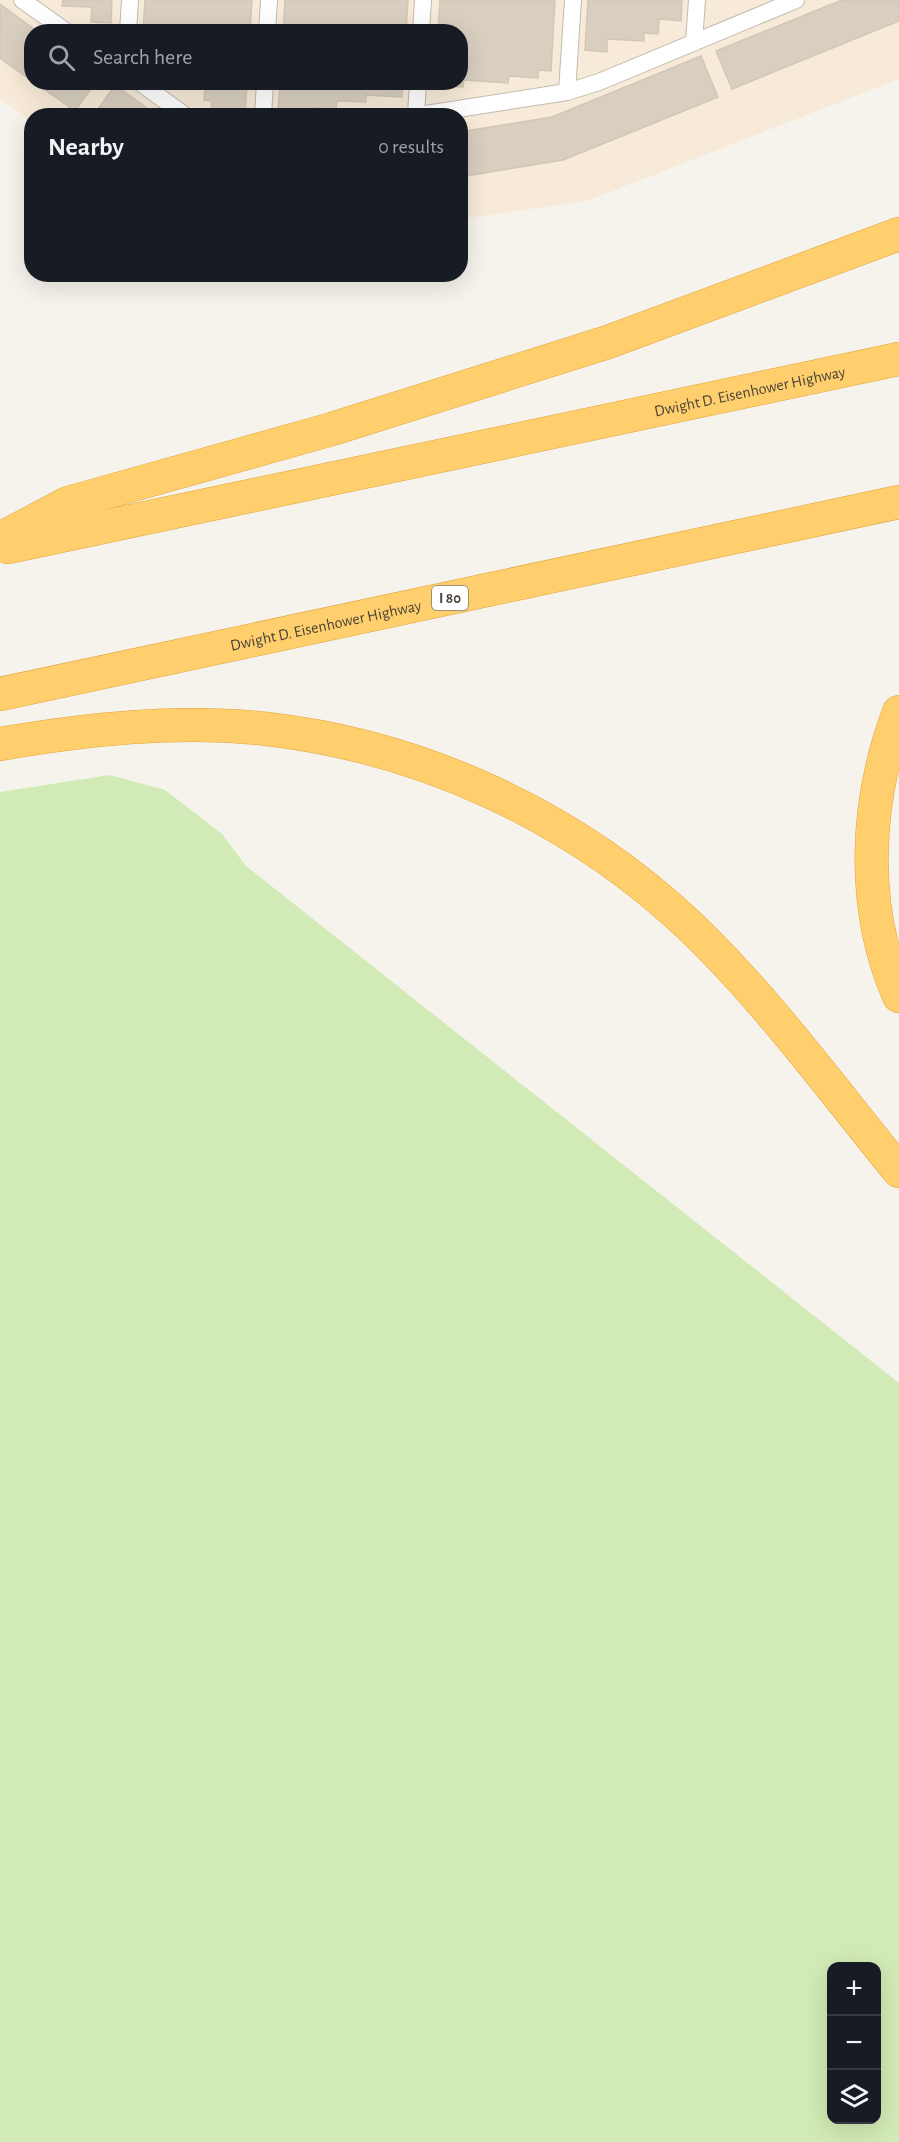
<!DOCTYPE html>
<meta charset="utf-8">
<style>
:root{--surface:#171b24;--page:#242831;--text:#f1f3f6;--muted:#9ea1a6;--line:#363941}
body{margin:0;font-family:"Alegreya Sans",sans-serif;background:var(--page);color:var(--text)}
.controls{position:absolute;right:18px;bottom:18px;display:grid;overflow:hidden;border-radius:12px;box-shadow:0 6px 24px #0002}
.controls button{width:54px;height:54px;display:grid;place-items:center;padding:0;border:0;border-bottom:2px solid var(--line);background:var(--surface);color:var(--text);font:30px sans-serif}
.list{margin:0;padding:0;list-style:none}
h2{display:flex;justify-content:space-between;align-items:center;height:78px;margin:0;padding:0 24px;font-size:26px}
h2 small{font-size:20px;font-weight:400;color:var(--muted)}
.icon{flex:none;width:33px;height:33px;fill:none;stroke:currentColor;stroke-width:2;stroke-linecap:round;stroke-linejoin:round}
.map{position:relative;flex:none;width:899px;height:2142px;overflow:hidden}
.search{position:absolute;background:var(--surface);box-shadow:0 6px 24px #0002;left:24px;top:24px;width:444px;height:66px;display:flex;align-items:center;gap:15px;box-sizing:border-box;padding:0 21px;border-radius:24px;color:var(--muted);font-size:22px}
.panel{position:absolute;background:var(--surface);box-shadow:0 6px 24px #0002;left:24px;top:108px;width:444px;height:174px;border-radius:24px}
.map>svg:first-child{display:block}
.commercial{fill:#f7ead8;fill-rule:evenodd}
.green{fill:#d2eab5;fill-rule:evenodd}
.building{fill:#d8cfc1;stroke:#d3c7b4;stroke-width:1.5}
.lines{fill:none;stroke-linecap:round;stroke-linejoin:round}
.service-casing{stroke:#c2bbae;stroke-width:18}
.motorway-casing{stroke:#e0a43c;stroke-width:34}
.service{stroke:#fff;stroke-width:16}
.motorway{stroke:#ffcf6e;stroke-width:33}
.labels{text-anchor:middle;stroke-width:5;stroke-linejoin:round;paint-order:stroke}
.shield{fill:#fff;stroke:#817c74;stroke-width:1.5}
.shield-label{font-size:15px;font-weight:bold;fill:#4b4439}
.street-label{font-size:16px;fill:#4b4439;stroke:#fff}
</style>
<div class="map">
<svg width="899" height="2142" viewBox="0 0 899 2142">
<rect width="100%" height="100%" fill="#f6f3ec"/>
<path class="commercial" d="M0 0H899V79L587 201 461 219 460 116H32L31 121 0 99ZM32 32H460V82H32Z"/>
<path class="green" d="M110 775 165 790 222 834 246 866 899 1383V2142H0V792ZM876 1966V2120H832V1966Z"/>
<path class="building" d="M63 0H112L111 23 91 22 92 7 62 6Z
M145 0H252L250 32H143Z
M285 0H408L406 32H283Z
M440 0H555L551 71 538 70V78L509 76 508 83 464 80 463 87 435 86V82H460V32H438Z
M588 0H682L681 21 659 19 658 34 644 33V41L607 39V52L585 50Z
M842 0H899V21L732 89 716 51Z
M0 4 38 32H32V81L0 58Z
M701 56 718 97 563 160 460 177V132L552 117Z
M34 82H96L75 111Z
M190 82H247L245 116H232V109L211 108 212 101 204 100 205 86 190 85Z
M280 82H403L402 97 366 95V102L337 101 336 109 308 107 307 114 278 112Z
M115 85 158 116H93Z"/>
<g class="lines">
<defs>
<path id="service" d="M22 0 67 32
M128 32 130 0
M267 32 269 0
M421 32 423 0
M694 42 697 0
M139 82 186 116
M567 92 573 0
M416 115 418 82
M263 116 265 82
M413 116 567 92 599 82 796 0"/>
<g id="motorway">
<path d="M0 539 68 503 332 429 608 342 899 234"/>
<path id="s1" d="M8 547 899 359"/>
<path id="s2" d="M0 694 899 502"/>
<path d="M899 712C865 802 860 906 899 996"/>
<path d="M0 744C87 729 179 719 267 729 424 747 575 817 691 927 768 1001 832 1089 899 1171"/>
</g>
</defs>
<use href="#service" class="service-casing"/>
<use href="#motorway" class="motorway-casing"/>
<use href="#service" class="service"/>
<use href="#motorway" class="motorway"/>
</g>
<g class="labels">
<rect class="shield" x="432" y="586" width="36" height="24" rx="4.5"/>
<g class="shield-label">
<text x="450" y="603">I 80</text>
</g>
<g class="street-label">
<text dy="6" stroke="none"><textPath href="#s1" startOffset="758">Dwight D. Eisenhower Highway</textPath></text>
<text dy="6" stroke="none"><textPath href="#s2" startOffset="333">Dwight D. Eisenhower Highway</textPath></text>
</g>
</g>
</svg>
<div class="controls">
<button>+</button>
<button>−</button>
<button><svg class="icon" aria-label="layers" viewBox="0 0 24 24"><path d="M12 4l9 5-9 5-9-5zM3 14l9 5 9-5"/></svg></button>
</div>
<div class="search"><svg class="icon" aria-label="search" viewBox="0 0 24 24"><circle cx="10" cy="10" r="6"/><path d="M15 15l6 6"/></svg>Search here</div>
<section class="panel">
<h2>Nearby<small>0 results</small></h2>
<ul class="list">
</ul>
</section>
</div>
